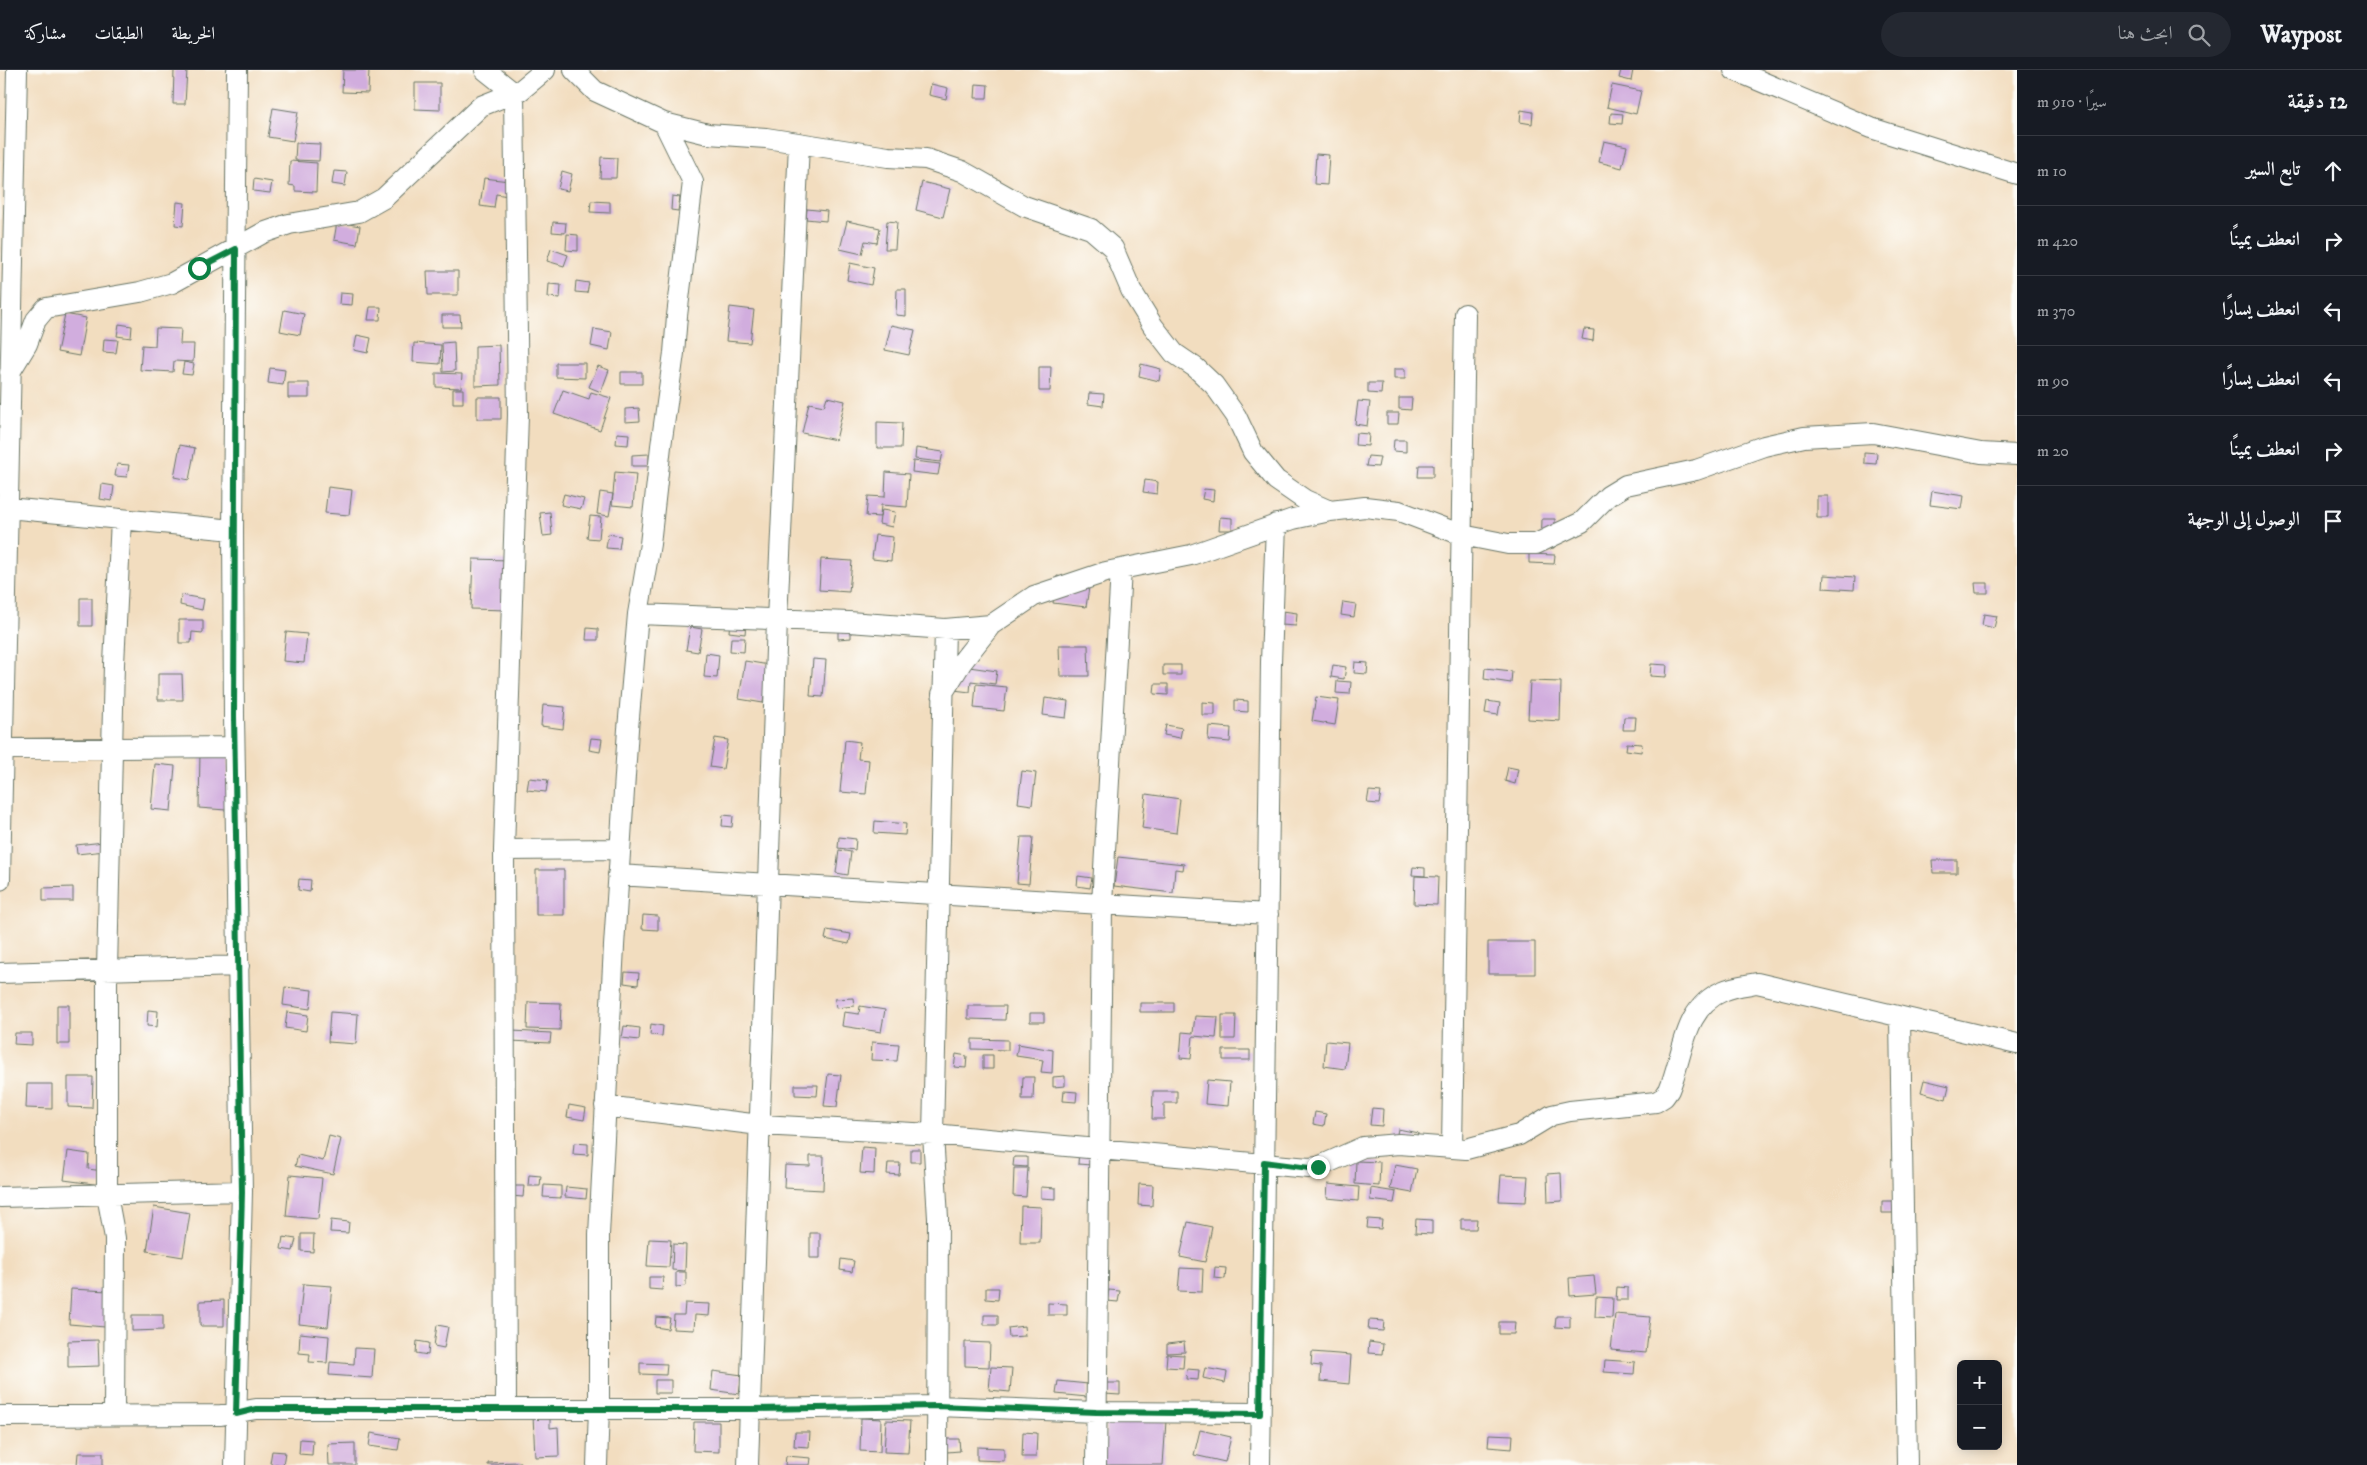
<!DOCTYPE html>
<html lang="ar">
<meta charset="utf-8">
<style>
:root{--surface:#171b24;--page:#242831;--text:#f1f3f6;--muted:#9ea1a6;--line:#363941}
body{margin:0;font-family:"IM FELL DW Pica",Amiri,serif;background:var(--page);color:var(--text);direction:rtl}
.controls{position:absolute;right:15px;bottom:15px;display:grid;overflow:hidden;border-radius:8px;box-shadow:0 2px 12px #0003}
.controls button{width:45px;height:45px;display:grid;place-items:center;padding:0;border:0;border-bottom:1px solid var(--line);background:var(--surface);color:var(--text);font:25px sans-serif}
.stop{position:absolute;width:15px;height:15px;margin:-11px;border:4px solid #0b8043;border-radius:50%;background:#fff}
.stop.end{background:#0b8043;border-color:#fff;box-shadow:0 1px 5px #0008}
.list{margin:0;padding:0;list-style:none}
h2{display:flex;justify-content:space-between;align-items:center;height:65px;margin:0;padding:0 20px;font-size:21px}
h2 small{font-size:16px;font-weight:400;color:var(--muted)}
.list li{display:grid;grid-template-columns:32px 1fr auto;gap:15px;align-items:center;box-sizing:border-box;height:70px;padding:0 20px;border-top:1px solid var(--line)}
.list b{display:block;font-size:19px;white-space:nowrap}
.list em{font-size:16px;font-style:normal;color:var(--muted)}
.icon{flex:none;width:28px;height:28px;fill:none;stroke:currentColor;stroke-width:2;stroke-linecap:round;stroke-linejoin:round}
.map{position:relative;flex:none;width:2017px;height:1395px;overflow:hidden;direction:ltr}
header{display:flex;align-items:center;gap:30px;box-sizing:border-box;height:70px;padding:0 25px;background:var(--surface);border-bottom:1px solid var(--line)}
header strong{font-size:24px}
nav{display:flex;gap:28px;margin-inline-start:auto;font-size:18px}
.search{width:350px;height:45px;background:var(--page);display:flex;align-items:center;gap:12px;box-sizing:border-box;padding:0 18px;border-radius:28px;color:var(--muted);font-size:19px}
main{display:flex}
aside{flex:1;background:var(--surface)}
.map>svg:first-child{display:block}
.building{fill:#d1adde}
.lines{fill:none;stroke-linecap:round;stroke-linejoin:round}
.street-casing{stroke:#697565;stroke-width:22}
.street{stroke:#fff;stroke-width:20}
.route{stroke:#0b8043;stroke-width:6}
</style>
<header>
<strong>Waypost</strong>
<div class="search"><svg class="icon" aria-label="search" viewBox="0 0 24 24"><circle cx="10" cy="10" r="6"/><path d="M15 15l6 6"/></svg>ابحث هنا</div>
<nav><a>الخريطة</a><a>الطبقات</a><a>مشاركة</a></nav>
</header>
<main>
<aside>
<h2>12 دقيقة<small>سيرًا · 910 m</small></h2>
<ul class="list">
<li><svg class="icon" aria-label="ahead" viewBox="0 0 24 24"><path d="M12 20V5M6 11l6-6 6 6"/></svg><div><b>تابع السير</b></div><em>10 m</em></li>
<li><svg class="icon" aria-label="right" viewBox="0 0 24 24"><path d="M7 20v-9h11M14 6l5 5-5 5"/></svg><div><b>انعطف يمينًا</b></div><em>420 m</em></li>
<li><svg class="icon" aria-label="left" viewBox="0 0 24 24"><path d="M17 20v-9H6M10 6l-5 5 5 5"/></svg><div><b>انعطف يسارًا</b></div><em>370 m</em></li>
<li><svg class="icon" aria-label="left" viewBox="0 0 24 24"><path d="M17 20v-9H6M10 6l-5 5 5 5"/></svg><div><b>انعطف يسارًا</b></div><em>90 m</em></li>
<li><svg class="icon" aria-label="right" viewBox="0 0 24 24"><path d="M7 20v-9h11M14 6l5 5-5 5"/></svg><div><b>انعطف يمينًا</b></div><em>20 m</em></li>
<li><svg class="icon" aria-label="arrive" viewBox="0 0 24 24"><path d="M6 21V4h12l-3 4 3 4H6"/></svg><div><b>الوصول إلى الوجهة</b></div></li>
</ul>
</aside>
<div class="map">
<svg width="2017" height="1395" viewBox="0 0 2017 1395">
<rect width="100%" height="100%" fill="#fdfcf7"/>
<filter id="ink" filterUnits="userSpaceOnUse"><feTurbulence type="fractalNoise" baseFrequency=".02" numOctaves="2"/><feDisplacementMap in="SourceGraphic" scale="10" xChannelSelector="R" yChannelSelector="G"/><feConvolveMatrix kernelMatrix="1 2 1 2 8 2 1 2 1" color-interpolation-filters="sRGB"/></filter>
<filter id="wash" filterUnits="userSpaceOnUse"><feTurbulence type="fractalNoise" baseFrequency=".0096" numOctaves="4" result="noise"/><feDisplacementMap in="SourceGraphic" scale="20" xChannelSelector="R" yChannelSelector="G"/><feGaussianBlur stdDeviation="1.12" result="paint"/><feColorMatrix in="noise" values="0 0 0 0 0 0 0 0 0 0 0 0 0 0 0 0 0 1.4 0 .05"/><feComposite in="paint" operator="in"/></filter>
<g filter="url(#wash)">
<rect width="100%" height="100%" fill="#f2ddbf"/>
<g id="blocks">
<path class="building" d="M174 0H187L185 34H173Z
M343 0H369L368 23 342 22Z
M1621 0H1633L1631 11 1619 8Z
M415 13H440V40L415 39Z
M931 14 948 18 946 29 929 25Z
M976 14 988 15 987 28H975Z
M1612 15 1641 21 1636 44 1607 37Z
M273 38 298 42 293 71 268 67Z
M1521 40 1533 42 1532 54 1520 52Z
M1611 43 1623 44 1622 54 1610 53Z
M1604 71 1627 76 1622 98 1599 92Z
M296 73 320 74 319 91 295 90Z
M1316 84 1329 85 1327 115 1314 114Z
M601 87 617 88 616 108H600Z
M290 91 317 93 316 122 295 121V116L289 115Z
M334 101 347 102 345 116 332 114Z
M562 101 572 104 568 121 558 119Z
M484 108 509 111 508 126 496 124 494 138 480 136Z
M254 109 272 112 270 123 253 121Z
M922 112 950 119 943 147 916 140Z
M672 126 680 127 678 141 671 140Z
M591 131 610 132V143L590 142Z
M177 132 185 133 183 156 175 155Z
M807 139 827 141 826 151 806 149Z
M847 151 880 158 877 173 865 171 862 184 840 179Z
M887 151 897 152 895 179H885Z
M337 152 360 156 357 174 334 170Z
M553 152 566 153 565 163 552 162Z
M567 164 578 165V181L566 180Z
M551 179 568 185 564 196 547 191Z
M850 193 874 198 871 215 847 210Z
M427 201H458V225H428Z
M576 211 589 213 587 223 575 222Z
M549 214 561 215 560 228 548 227Z
M897 219H906V246L896 245Z
M340 223 353 224 352 235 339 234Z
M370 237H381L380 250H368Z
M730 237 754 240 750 273 726 271Z
M284 240 304 244 300 265 280 261Z
M65 244 86 248 79 286 57 282Z
M442 245H460L461 257H442Z
M119 254 132 256 131 268 117 266Z
M891 255 915 260 909 285 885 280Z
M156 258 181 259 180 274H194L193 292 174 291 173 302 140 300 142 275 155 276Z
M594 259 612 262 609 280 591 276Z
M1584 259 1594 260 1593 271 1582 269Z
M357 265 371 268 368 283 354 280Z
M104 269 118 270 116 283 103 282Z
M454 272 455 301 443 302 442 273Z
M414 273 441 275 440 294 413 292Z
M499 275 500 315 475 316V276Z
M184 292 194 294 192 305 182 304Z
M556 293H585V308L556 307Z
M1141 294 1161 299 1159 311 1139 306Z
M598 296 609 300 601 322 589 317Z
M1039 297H1051L1050 321H1039Z
M270 298 285 300 283 315 268 313Z
M1394 299H1405V309H1394Z
M621 302H642V314H621Z
M436 303 462 304 461 318 436 317Z
M288 313H309V328H288Z
M1368 313H1382L1381 324 1368 323Z
M453 319H463V333H453Z
M563 320 589 329 591 322 611 328 600 360 554 344Z
M1089 323 1104 324 1103 336 1088 334Z
M477 327H501V349H477Z
M827 327 845 331 836 370 802 363 809 333 824 336Z
M1399 328H1412L1411 340 1399 339Z
M1358 331 1370 332 1367 356 1355 354Z
M639 338 640 351 625 352V339Z
M1387 343H1399L1398 354H1387Z
M877 352 902 353 901 378H877Z
M617 363 629 364 628 375 616 374Z
M1356 363 1369 364 1368 376 1355 375Z
M1394 370H1406V382L1393 381Z
M180 375 195 378 189 410 174 407Z
M916 378 943 382 941 392 915 389Z
M1864 382 1877 383 1876 394 1864 393Z
M649 384V396H632V385Z
M1368 386 1380 387 1378 397 1366 396Z
M913 391 940 394 938 405 912 402Z
M117 394 129 395 127 407 115 406Z
M1419 395H1433V407H1418Z
M615 402 636 404 633 437 612 435Z
M886 402 909 404 907 437 881 435 880 447 882 440 895 442 892 457 879 454 880 447 866 446 868 426 885 427Z
M1145 410 1158 412 1157 424 1143 422Z
M102 414 114 416 112 431 100 429Z
M328 417 352 420 349 445 325 443Z
M1204 419 1214 420 1213 431 1202 429Z
M1932 421 1964 426 1962 439 1930 435Z
M600 422 613 424 609 446 597 444Z
M564 424 584 429 581 439 561 435Z
M1817 426H1828V448H1817Z
M550 442 552 465 543 466 540 443Z
M590 446 601 447 599 469 587 468Z
M1220 447 1232 448V460H1219Z
M1542 449H1555L1554 478H1541Z
M608 464 621 466 619 479 606 478Z
M875 465 893 467 891 491 872 489Z
M1529 484 1555 485 1554 494 1529 493Z
M473 489 509 490 507 540 471 539Z
M821 489 852 491 849 522 819 520Z
M1824 505 1855 507 1854 520 1823 518Z
M1057 506 1090 511 1086 537 1053 533Z
M1975 513H1988V523H1976Z
M181 525 204 529 202 540 180 535Z
M80 528H92V556H80Z
M1343 532 1356 534 1354 547 1341 545Z
M1283 541 1297 543 1296 556 1281 555Z
M1984 544 1997 546 1994 558 1982 555Z
M179 550H203V563L192 562 191 573H179Z
M730 551 746 553 745 564 729 562Z
M838 553H851V568L838 569Z
M690 557 702 559 698 582 686 580Z
M587 558 598 559V570H586Z
M286 562 307 564 304 593 283 591Z
M731 568H745L744 582 730 581Z
M1059 575H1088L1089 606H1060Z
M960 577 971 579 969 597 997 601 995 614 971 611 970 622 954 620Z
M706 583 719 585 717 608 704 607Z
M813 589 826 590 823 627 810 626Z
M745 591 769 595 763 633 739 629Z
M1355 592 1368 593 1367 604 1354 603Z
M1651 594 1667 595 1666 607 1650 606Z
M1163 595H1181V605H1163Z
M1333 595 1346 597 1344 609 1331 607Z
M1485 598 1512 601 1511 613 1484 609Z
M158 604H182L183 630H158Z
M1337 611 1351 612 1350 624 1336 623Z
M1530 611 1561 612 1560 651 1528 649Z
M976 614 1007 617 1004 641 974 638Z
M1155 614H1168V625L1154 624Z
M1316 627 1339 630 1335 655 1312 651Z
M1045 628 1068 631 1066 648 1043 645Z
M1235 630 1248 631V642L1235 641Z
M1487 631 1500 633 1498 645 1485 643Z
M1202 632 1215 633V645H1202Z
M543 635 565 637 563 659 541 656Z
M1624 647H1636L1635 660H1623Z
M1166 655 1182 658 1180 668 1164 665Z
M1209 656 1231 658 1230 672 1208 670Z
M591 668 602 669 600 682 589 680Z
M715 668 728 670 723 699 710 697Z
M845 670 860 672 858 689 869 690 866 724 840 722Z
M1627 673 1642 674 1641 682 1626 680Z
M200 682 229 683 226 740 199 738Z
M155 694 175 696 171 741 151 739Z
M1508 697 1518 699 1515 714 1505 711Z
M1022 701 1036 703 1032 735 1018 733Z
M529 708 548 710 546 722 527 720Z
M1369 721 1381 722 1379 734 1367 733Z
M1146 724 1180 729 1176 763 1142 758Z
M723 745 733 746 732 757 722 756Z
M875 751 906 754 905 765 874 763Z
M839 767 856 769 855 780 838 778Z
M1021 767H1033L1029 814 1017 813Z
M104 772 105 781 77 784 76 775Z
M839 780 851 782 848 805 836 803Z
M1118 787 1184 794 1183 800 1175 799 1173 823 1114 816Z
M1932 790H1957V803H1933Z
M1413 797 1425 798V806L1412 805Z
M536 800H564V845H536Z
M1078 806 1092 808 1090 818 1077 816Z
M1415 806 1438 807 1437 835 1414 834Z
M299 809 311 810 310 822 298 820Z
M73 817V831H43V818Z
M643 845 658 846V860L642 859Z
M827 860 851 864 849 874 825 869Z
M1488 872H1535V904H1488Z
M625 902 639 903 638 915 624 913Z
M285 917 312 920 310 939 283 935Z
M853 928 854 936 836 938 835 929Z
M528 932 561 933 560 960 527 959Z
M1140 933H1174V942H1140Z
M57 935H69V974H57Z
M860 936 885 940 881 962 842 956 844 942 859 944Z
M968 936H1006L1005 950 968 949Z
M148 940 158 941 157 957 147 956Z
M287 942 308 945 306 961 285 958Z
M330 942 358 944 356 974 328 972Z
M1030 943H1044V952H1030Z
M1222 945H1236L1235 969H1222Z
M1195 946 1218 947 1216 968 1193 966 1191 989 1180 988 1182 962 1193 963Z
M651 954 663 956 662 966 650 965Z
M624 956 640 958 639 970 622 968Z
M512 961 551 963 550 973 511 971Z
M15 963H32V975L14 974Z
M972 969 1008 970V980L972 979Z
M1326 971 1348 973 1345 999 1324 996Z
M872 972 899 974 897 991 871 990Z
M1018 974 1053 980 1052 1003 1041 1002 1043 990 1016 986Z
M1223 980H1250V990H1223Z
M956 984 967 986 966 998 954 997Z
M983 985H993V999H983Z
M828 1004 841 1005 837 1037 824 1036Z
M1065 1006V1016L1053 1017V1007Z
M68 1007H93L92 1038 68 1037Z
M1023 1007H1034L1033 1029H1022Z
M1207 1010 1230 1012 1228 1036 1205 1034Z
M1924 1010 1949 1016 1946 1029 1921 1022Z
M27 1014H52V1039L26 1038Z
M795 1015H818L817 1026 795 1025Z
M1064 1021 1077 1022 1076 1032 1063 1031Z
M1153 1021H1177V1033H1164V1049H1152Z
M569 1035 586 1038 584 1050 567 1047Z
M1372 1038 1383 1039 1382 1056 1370 1055Z
M1315 1042 1326 1044 1324 1056 1313 1054Z
M1398 1059 1418 1063 1415 1082 1394 1078Z
M329 1066 341 1069 333 1104 295 1096 298 1085 323 1091Z
M574 1073 588 1074V1085L573 1084Z
M862 1077 875 1078 874 1104 860 1103Z
M911 1079H920V1092H911Z
M1079 1080 1092 1081 1091 1095 1078 1094Z
M68 1081 89 1084 88 1099 103 1101 101 1115 64 1110Z
M810 1086H824L823 1120 784 1118 785 1095 810 1096Z
M1014 1087H1027V1097L1013 1096Z
M1356 1091 1380 1092 1379 1116 1355 1114Z
M888 1093H900L899 1105 887 1104Z
M1395 1095 1417 1099 1412 1123 1390 1119Z
M1014 1098H1028L1026 1127 1013 1126Z
M1561 1103 1562 1131 1548 1132 1547 1104Z
M290 1105 322 1108 318 1149 286 1146Z
M529 1105 541 1106 540 1116H528Z
M1501 1105 1528 1106 1526 1132 1499 1131Z
M1139 1114 1153 1115 1152 1136 1138 1135Z
M1328 1114 1359 1117 1358 1131 1327 1128Z
M544 1115 561 1116V1128L543 1127Z
M512 1116H524L523 1127 511 1126Z
M566 1117 587 1119 586 1129 565 1127Z
M1041 1117 1056 1118V1129L1041 1128Z
M1371 1118 1396 1122 1394 1133 1370 1130Z
M1882 1131H1895V1143H1882Z
M1021 1136 1041 1137 1040 1173H1020Z
M154 1137 190 1143 183 1187 147 1181Z
M1368 1149 1382 1150 1381 1159 1367 1158Z
M1416 1149 1432 1150V1164L1415 1163Z
M1461 1149H1477L1476 1159H1461Z
M331 1150 349 1152 348 1163 330 1162Z
M1188 1152 1212 1157 1205 1192 1180 1187Z
M810 1163H820V1188H810Z
M301 1164H314L313 1182 301 1181Z
M283 1167 296 1169 293 1181 281 1179Z
M649 1169 671 1170 669 1197 647 1196Z
M673 1174 686 1175 685 1201 672 1200Z
M841 1189 854 1191 852 1202 840 1200Z
M1215 1197 1226 1198 1225 1209 1214 1208Z
M1180 1198 1203 1199 1202 1222 1178 1221Z
M676 1202H686V1216L676 1217Z
M1594 1206 1596 1224 1570 1226 1569 1208Z
M649 1207H663L662 1220 649 1219Z
M303 1214 332 1216 328 1257 299 1254Z
M1617 1217 1628 1218V1230H1616Z
M986 1218H999L998 1230 986 1229Z
M71 1219 108 1221 105 1257 69 1254Z
M1109 1220 1120 1221 1118 1232 1107 1231Z
M1596 1227 1613 1228 1612 1248 1595 1247Z
M224 1230V1256H200V1231Z
M685 1233 710 1234 709 1246 695 1245 694 1260 673 1259 674 1245H684Z
M1048 1233 1067 1234V1245H1048Z
M1615 1244 1650 1247 1646 1283 1611 1280Z
M132 1245H163V1260L132 1261Z
M984 1245H998V1255H984Z
M1556 1246H1570V1258L1555 1257Z
M656 1247 670 1248 668 1259 655 1257Z
M1369 1250 1384 1251 1383 1261 1368 1260Z
M1499 1252H1515L1514 1264H1499Z
M437 1255 448 1257 444 1278 434 1276Z
M1024 1256 1025 1266 1009 1267 1008 1258Z
M300 1263 329 1266 327 1293 309 1292 310 1284 299 1283Z
M98 1270 99 1296 68 1297V1271Z
M417 1271 429 1273 428 1285 416 1283Z
M965 1272 990 1273 989 1297 965 1296Z
M1184 1272 1185 1282 1167 1283V1274Z
M1369 1272 1383 1274 1382 1284 1368 1283Z
M355 1278 374 1279 372 1308 329 1305 330 1292 354 1294Z
M1312 1282 1351 1285 1349 1314 1320 1311 1321 1296 1311 1295Z
M1167 1284 1184 1285 1183 1298 1166 1297Z
M1605 1290 1635 1292 1634 1304 1604 1302Z
M640 1293 667 1294 666 1305 640 1304Z
M991 1297 1012 1298 1010 1322 989 1320Z
M1205 1298 1227 1302 1225 1313 1203 1308Z
M1187 1299 1199 1300 1198 1310 1186 1309Z
M713 1301 742 1305 739 1324 711 1320Z
M655 1310H671V1323H655Z
M1058 1311 1088 1314 1087 1327 1056 1324Z
M1104 1313H1120V1325L1104 1324Z
M1108 1337 1166 1351 1163 1395H1103Z
M550 1345V1358L558 1357 559 1386 535 1387 533 1346Z
M861 1348 881 1349 880 1382 860 1381Z
M886 1350 910 1351 908 1383 884 1382Z
M694 1352H719V1382L693 1381Z
M1200 1360 1231 1367 1225 1392 1194 1385Z
M795 1362H810L809 1377 794 1376Z
M1023 1362 1037 1363 1036 1387H1022Z
M371 1363 400 1368 398 1380 369 1376Z
M1489 1364 1513 1365 1512 1379 1488 1377Z
M300 1369 313 1370 312 1385 299 1384Z
M947 1369H959L960 1381 947 1382Z
M355 1373V1395H329L328 1374Z
M977 1377 1004 1378V1391L977 1390Z
M272 1381 285 1382 283 1395 270 1393Z
M78 1383H103V1395H77Z
M786 1386 811 1388 810 1395H785Z
M521 1392V1395H488V1393Z"/>
</g>
</g>
<g filter="url(#ink)">
<use href="#blocks" fill-opacity="0" stroke="#697565" stroke-width="1"/>
<g class="lines">
<defs>
<path id="street" d="M485 0 514 23 518 345 504 780 506 1338
M574 0 595 21 664 53 708 64 766 68 888 87 926 89 962 101 1024 136 1091 159 1113 178 1131 220 1153 256 1174 283 1196 298 1214 315 1236 346 1253 382 1276 410 1305 430 1330 441
M1734 0 1871 58 2017 104
M10 302 27 274 36 250 46 238 140 222 172 213 263 163 289 154 359 142 384 128 481 36 521 20 545 0
M8 438 233 460
M638 544 849 552 945 559 991 555
M942 624 962 592 991 555 1034 526 1106 502 1191 485 1293 449 1330 441 1365 437 1399 441 1462 465 1508 474H1536L1582 452 1608 426 1626 415 1696 400 1764 376 1804 367 1873 363 1981 383 2017 385
M4 679 234 677
M504 780 620 779
M618 805 1268 844
M0 810 17 0
M0 903 239 896
M1900 947 1907 1395
M605 1036 760 1055 933 1064 1309 1098 1318 1097 1363 1077 1399 1074 1466 1079 1519 1065 1552 1045 1570 1041 1656 1032 1664 1027 1669 1020C1684 984 1683 938 1723 921 1733 916 1746 915 1757 913L2017 974
M1452 1078 1465 244
M0 1127 242 1121
M114 1345 115 1168 107 1125V900L114 594 121 449
M0 1346 221 1345 256 1339H750L937 1336 1096 1342 1260 1343
M235 1395 242 1121 234 646 233 460 237 0
M597 1395 599 1338V1165L614 876 628 659 638 544 650 474 661 376 674 283 677 246 693 112 664 53
M748 1395 777 550 799 74
M937 1395 938 1148 933 1064 945 559
M1096 1395 1102 834 1121 499
M1260 1395 1271 592 1276 454"/>
</defs>
<use href="#street" class="street-casing"/>
<use href="#street" class="street"/>
</g>
</g>
<g class="lines" filter="url(#ink)">
<path class="route" d="M199 198 236 179 234 646 242 1122 236 1344 256 1339H750L937 1336 1096 1342 1260 1344 1264 1092 1309 1098 1318 1097"/>
</g>
</svg>
<div class="controls">
<button>+</button>
<button>−</button>
</div>
<div class="stop" style="left:199px;top:198px"></div>
<div class="stop end" style="left:1318px;top:1097px"></div>
</div>
</main>
